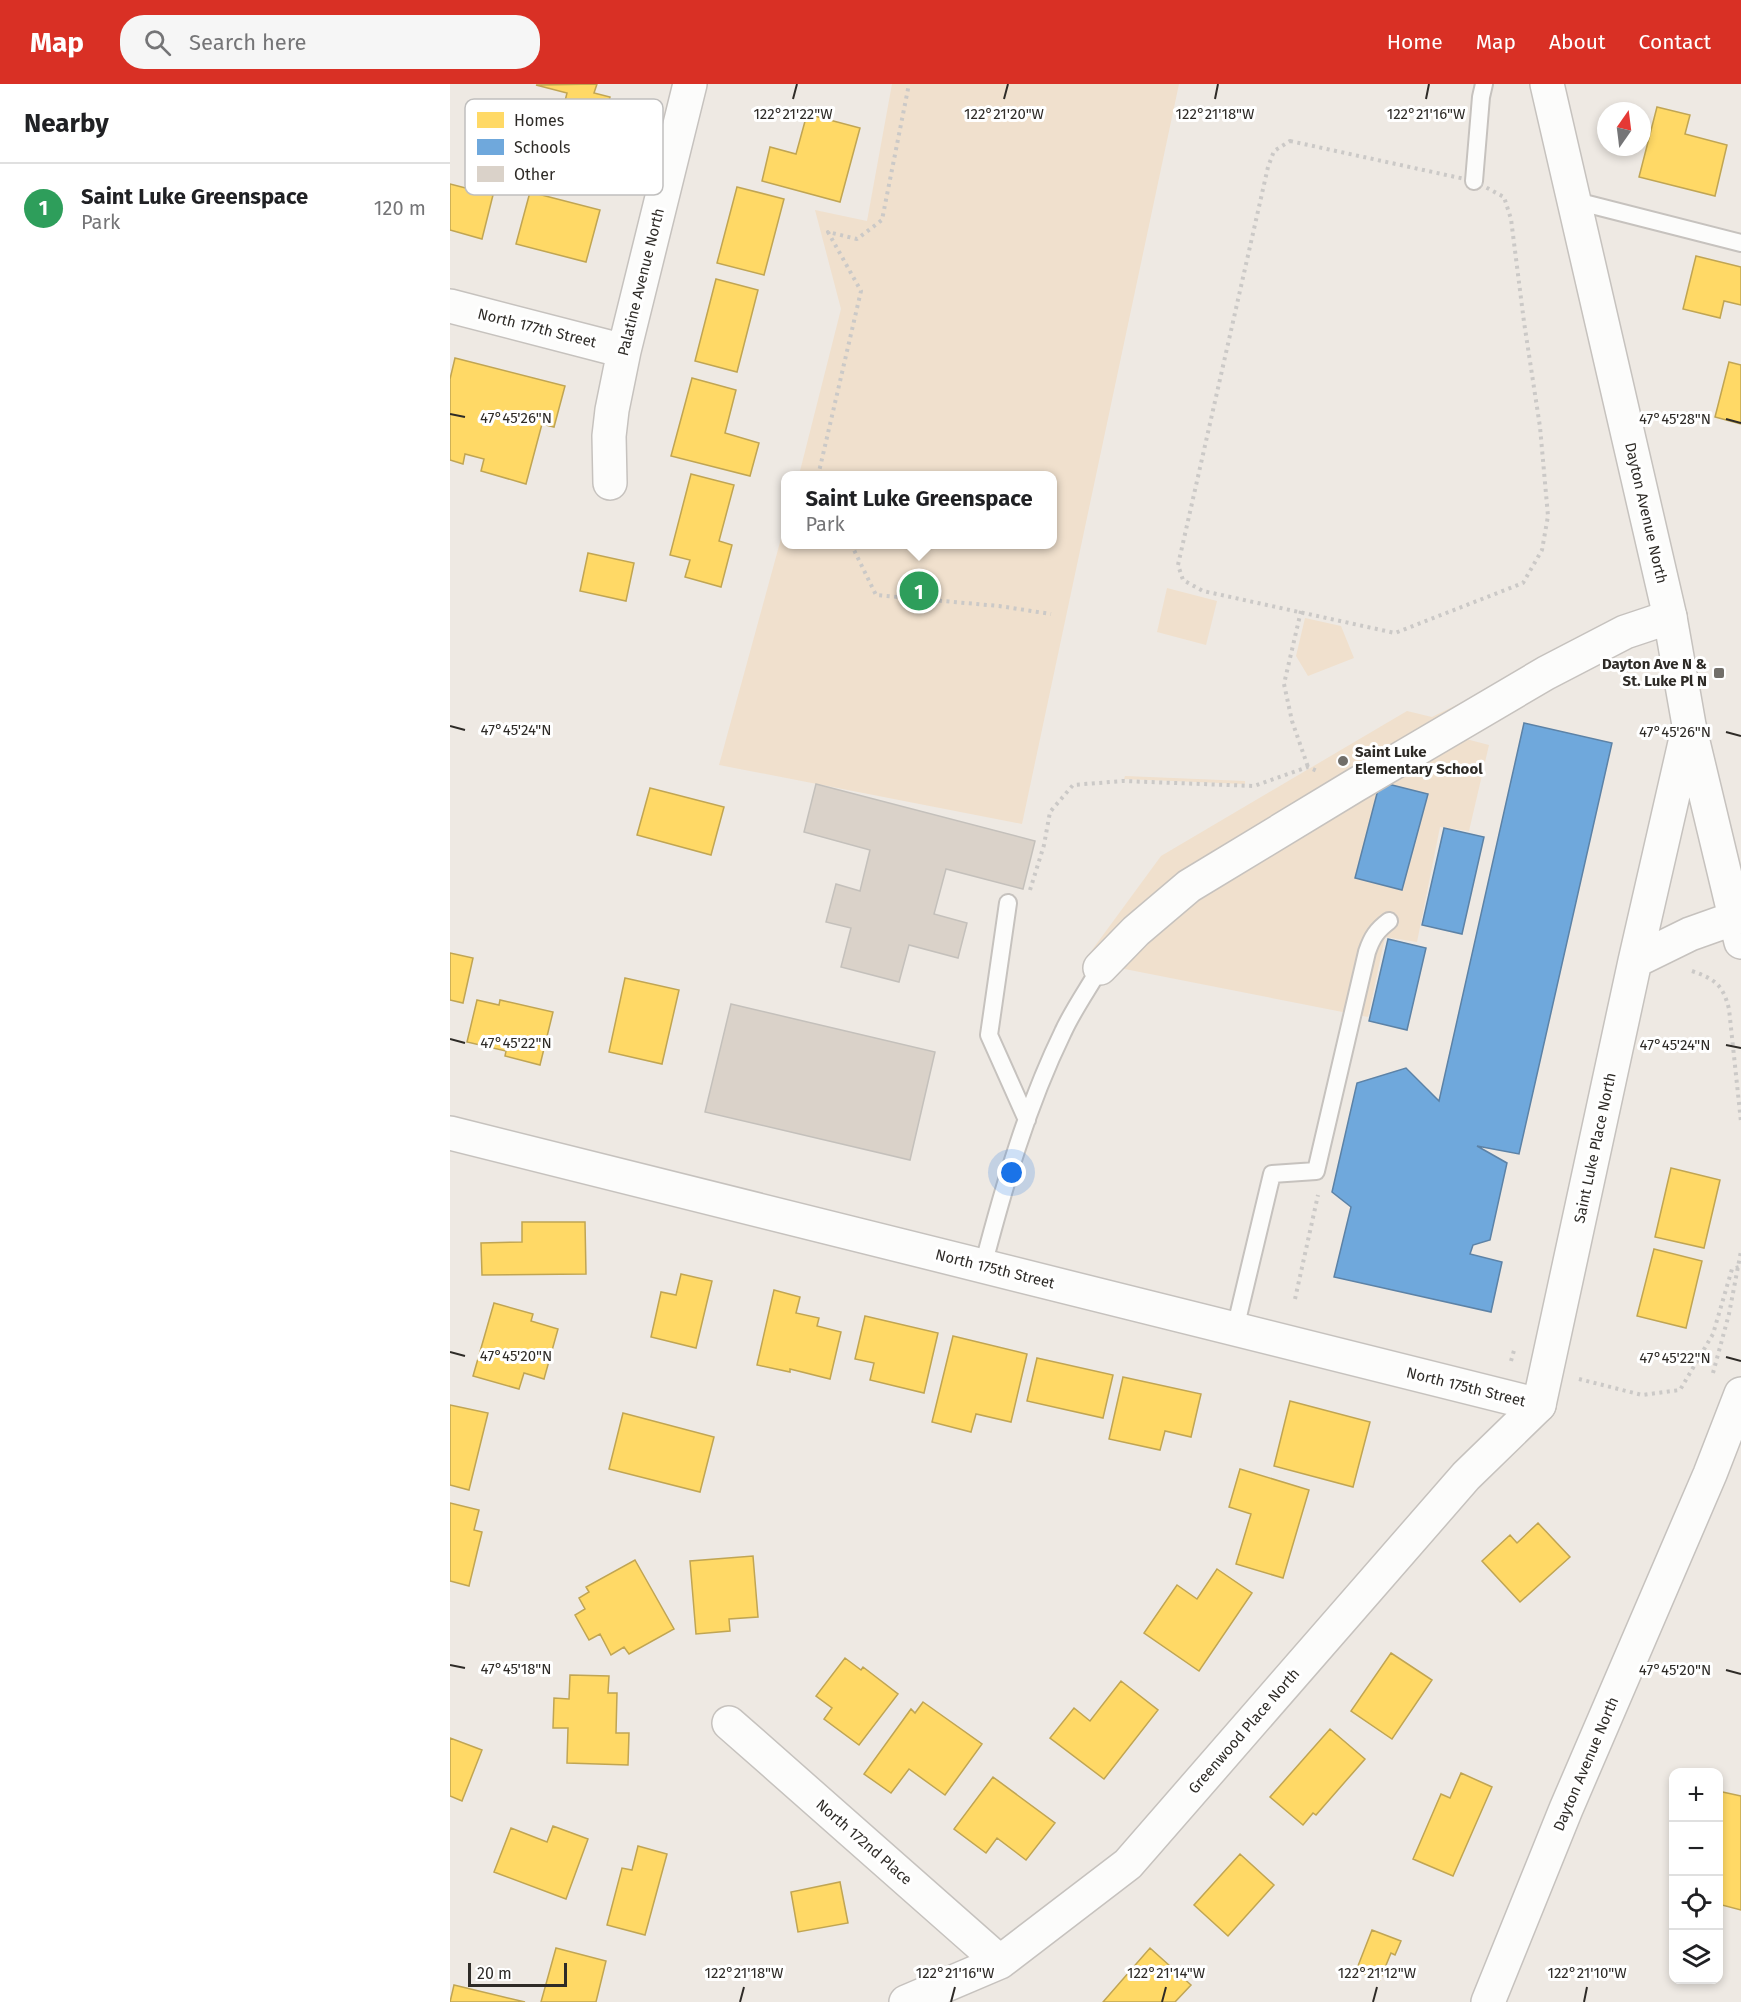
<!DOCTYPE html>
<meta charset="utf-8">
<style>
:root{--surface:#fff;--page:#f6f6f6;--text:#202124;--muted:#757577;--line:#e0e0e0;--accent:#d93025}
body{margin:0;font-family:"Fira Sans",sans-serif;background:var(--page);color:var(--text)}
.controls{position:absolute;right:18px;bottom:18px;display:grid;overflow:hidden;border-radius:12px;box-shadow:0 3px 9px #0003}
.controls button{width:54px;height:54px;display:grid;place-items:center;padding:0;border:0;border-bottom:2px solid var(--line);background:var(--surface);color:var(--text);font:30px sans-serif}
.compass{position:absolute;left:1147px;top:18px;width:54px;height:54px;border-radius:50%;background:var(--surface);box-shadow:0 3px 9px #0003;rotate:14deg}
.scale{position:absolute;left:18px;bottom:15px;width:99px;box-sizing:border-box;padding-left:6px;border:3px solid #2e2b27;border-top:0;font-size:16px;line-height:21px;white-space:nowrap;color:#2e2b27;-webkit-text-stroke:4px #fff;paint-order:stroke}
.you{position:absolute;left:562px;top:1089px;width:21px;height:21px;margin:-15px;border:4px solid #fff;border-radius:50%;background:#1a73e8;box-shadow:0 0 0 9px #1a73e833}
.badge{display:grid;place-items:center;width:39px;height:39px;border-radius:50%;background:var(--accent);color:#fff;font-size:20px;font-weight:700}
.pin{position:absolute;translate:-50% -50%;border:3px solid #fff;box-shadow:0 2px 6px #0006}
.popup{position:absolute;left:331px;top:387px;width:276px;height:78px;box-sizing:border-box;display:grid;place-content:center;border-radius:12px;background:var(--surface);filter:drop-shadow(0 2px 4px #0005);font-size:20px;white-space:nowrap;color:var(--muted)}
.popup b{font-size:22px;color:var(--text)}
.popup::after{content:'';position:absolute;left:50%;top:100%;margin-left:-12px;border:12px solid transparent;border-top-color:var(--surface)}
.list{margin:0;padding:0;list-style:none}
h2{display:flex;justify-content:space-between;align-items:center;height:78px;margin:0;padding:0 24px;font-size:26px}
h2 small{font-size:20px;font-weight:400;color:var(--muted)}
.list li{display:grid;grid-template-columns:39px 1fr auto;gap:18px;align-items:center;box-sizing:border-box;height:90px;padding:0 24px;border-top:2px solid var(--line)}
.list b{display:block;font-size:22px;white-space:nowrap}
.list p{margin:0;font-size:20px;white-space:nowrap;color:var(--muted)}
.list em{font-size:20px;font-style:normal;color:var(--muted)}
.icon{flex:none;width:33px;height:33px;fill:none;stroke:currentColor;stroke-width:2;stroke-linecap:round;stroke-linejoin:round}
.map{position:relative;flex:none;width:1291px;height:1918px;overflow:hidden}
header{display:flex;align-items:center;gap:36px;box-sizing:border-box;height:84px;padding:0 30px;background:var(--accent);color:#fff}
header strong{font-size:28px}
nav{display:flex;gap:33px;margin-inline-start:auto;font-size:21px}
.search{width:420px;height:54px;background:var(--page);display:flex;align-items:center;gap:15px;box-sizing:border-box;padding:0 21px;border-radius:24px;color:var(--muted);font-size:22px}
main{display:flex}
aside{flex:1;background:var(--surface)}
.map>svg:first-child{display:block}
.green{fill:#f0e0cd}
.homes{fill:#ffd966;stroke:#c0a553;stroke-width:1.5}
.schools{fill:#6fa8dc;stroke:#5c82a6;stroke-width:1.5}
.building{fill:#dad2c9;stroke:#c4c0bb;stroke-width:1.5}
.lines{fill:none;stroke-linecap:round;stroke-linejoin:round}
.lane-casing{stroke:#c6c2be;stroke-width:20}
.street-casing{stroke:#c6c2be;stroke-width:36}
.secondary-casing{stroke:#c6c2be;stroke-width:36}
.path{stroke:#cbc9c7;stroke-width:4;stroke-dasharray:3 4.5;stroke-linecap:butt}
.lane{stroke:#fcfcfb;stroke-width:16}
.street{stroke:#fcfcfb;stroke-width:33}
.secondary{stroke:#fcfcfb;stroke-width:33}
.ticks{fill:none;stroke:#2e2b27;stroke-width:2}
.poi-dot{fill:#716e69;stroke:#fff;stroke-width:2}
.labels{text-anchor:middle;stroke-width:6;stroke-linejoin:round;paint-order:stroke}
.street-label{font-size:15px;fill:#2e2b27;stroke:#fff}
.poi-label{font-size:15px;font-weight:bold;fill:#2e2b27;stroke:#fff;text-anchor:end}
.key{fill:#fff;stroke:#c0bfbe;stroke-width:1.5}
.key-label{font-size:16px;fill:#2e2b27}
.ticks-label{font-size:15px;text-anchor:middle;fill:#2e2b27;stroke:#fff;stroke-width:6;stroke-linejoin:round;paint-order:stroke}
</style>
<header>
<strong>Map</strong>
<div class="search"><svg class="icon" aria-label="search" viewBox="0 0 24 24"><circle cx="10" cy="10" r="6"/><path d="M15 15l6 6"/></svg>Search here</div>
<nav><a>Home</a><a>Map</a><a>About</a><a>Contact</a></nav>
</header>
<main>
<aside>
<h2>Nearby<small></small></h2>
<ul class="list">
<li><span class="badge" style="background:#2e9e5b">1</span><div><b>Saint Luke Greenspace</b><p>Park</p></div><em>120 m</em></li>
</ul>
</aside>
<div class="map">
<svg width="1291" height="1918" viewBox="0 0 1291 1918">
<rect width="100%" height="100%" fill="#eee9e3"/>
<path class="green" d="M442 0H729L572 740 269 681 335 440 336 460H602V392L349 391 391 225 365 126 417 137Z
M717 504 767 517 756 561 707 548Z
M855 534 891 542 904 574 858 592 846 572Z
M1057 596 1016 655 1039 661 1019 747 990 743 967 858 935 853 918 933 634 877 711 772 957 627 982 633Z
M675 692 795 697V700L674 695Z"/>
<path class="homes" d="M147 0 144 9 160 13 151 48 110 37 117 9 86 1Z
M1207 23 1240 31 1235 50 1277 61 1265 112 1189 93Z
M357 30 410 44 390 118 312 97 320 63 346 70Z
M0 100 43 111 32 155 0 146Z
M287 103 334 115 314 191 267 179Z
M80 108 150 126 136 178 66 160Z
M1246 172 1291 183V221L1274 217 1270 234 1233 225Z
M266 195 308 206 287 288 245 277Z
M5 274 115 302 104 343 92 340 76 400 31 387 34 375 15 370 13 380 0 376V295Z
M1279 278 1291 281V340L1265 333Z
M242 294 286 306 275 349 309 359 300 392 221 372Z
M241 390 284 401 269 457 282 461 271 503 235 493 240 476 220 471Z
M138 469 184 479 176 517 130 507Z
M200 704 274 723 261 771 187 751Z
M0 869 23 874 13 919 0 916Z
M175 894 229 906 212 980 159 968Z
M27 916 49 921 50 916 103 928 90 981 55 972 56 967 17 958Z
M1221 1084 1270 1096 1254 1164 1205 1153Z
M72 1138H135L136 1190 32 1191 31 1159 72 1158Z
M1204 1165 1252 1177 1236 1244 1187 1232Z
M231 1190 262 1197 246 1264 201 1253 211 1208 226 1211Z
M324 1206 350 1213 346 1229 369 1234 367 1242 391 1248 380 1295 340 1285V1288L307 1281Z
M44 1219 83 1230 81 1237 108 1245 94 1295 74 1289 69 1305 23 1292Z
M415 1232 488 1249 474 1309 420 1296 424 1279 405 1275Z
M503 1252 577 1270 561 1338 526 1330 521 1348 482 1338Z
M587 1274 663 1291 653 1334 577 1317Z
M673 1293 751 1310 741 1353 715 1347 710 1366 659 1355Z
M840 1317 920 1338 903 1403 824 1382Z
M0 1321 38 1329 19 1406 0 1401Z
M173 1329 264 1353 250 1408 159 1385Z
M790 1385 859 1406 833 1494 786 1480 801 1430 779 1423Z
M0 1419 29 1426 24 1446 32 1448 19 1502 0 1497Z
M1088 1439 1120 1473 1070 1518 1032 1477 1060 1451 1067 1459Z
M303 1472 308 1533 279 1535 280 1547 246 1550 240 1477Z
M185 1476 224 1545 179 1570 174 1563 161 1571 150 1550 139 1556 125 1531 135 1525 129 1514 139 1508 136 1503Z
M767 1485 802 1509 749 1587 694 1549 727 1501 747 1515Z
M941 1569 982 1596 942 1655 901 1627Z
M395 1574 411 1586 413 1583 448 1610 409 1661 374 1635 382 1624 366 1612Z
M120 1591 159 1592 158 1609H167L166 1649H179L178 1681 117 1679 118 1644H103L104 1614 119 1615Z
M671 1597 708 1626 654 1695 600 1654 624 1624 640 1637Z
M473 1618 532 1660 495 1711 459 1685 441 1709 414 1690 461 1625 465 1629Z
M880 1645 915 1675 866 1731 863 1729 853 1741 820 1713Z
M0 1654 32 1666 12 1717 0 1712Z
M1011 1689 1042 1703 1003 1792 963 1775 991 1710 1000 1714Z
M543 1693 605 1739 576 1776 547 1754 536 1769 504 1745Z
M1268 1707 1291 1712V1826L1268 1820Z
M103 1742 138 1755 116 1815 44 1788 61 1744 97 1758Z
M188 1762 217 1770 195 1851 157 1841 172 1784 182 1786Z
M790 1770 824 1801 778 1852 744 1821Z
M390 1798 398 1839 348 1848 341 1808Z
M922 1846 951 1857 945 1871 941 1869 930 1896 906 1887Z
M106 1864 156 1877 146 1918H91Z
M700 1864 741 1901 725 1918H653Z
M4 1901 75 1918H0Z"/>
<path class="schools" d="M1074 639 1162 659 1069 1070 1027 1062 1057 1079 1040 1156 1023 1161 1020 1170 1052 1178 1041 1228 884 1193 901 1123 882 1108 907 999 956 984 989 1017Z
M930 698 978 710 952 806 905 794Z
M994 744 1034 753 1012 850 972 841Z
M938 855 976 864 957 946 919 937Z"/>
<path class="building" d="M366 700 585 757 573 805 496 785 484 830 517 839 508 874 459 861 449 898 391 883 401 844 376 838 386 800 410 807 420 766 354 748Z
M281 920 485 968 460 1076 255 1028Z"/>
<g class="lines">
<defs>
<path id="lane" d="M1024 97 1031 13 1034 0
M1122 116 1291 159
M558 819 539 951 577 1036
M533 1182C554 1102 577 1022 613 948 623 926 638 905 650 884
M785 1245 822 1090 866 1087 917 868C922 853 927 846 939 837"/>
<path id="street" d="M0 222 174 267
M160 399 159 352 162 326 174 267 240 0
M650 884 686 847 739 802 904 702 1096 589 1175 548 1220 533
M279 1639 550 1878
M456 1918 550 1878 678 1780 1016 1392 1089 1321"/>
<path id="secondary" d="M1097 0 1220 533 1239 641 1291 858
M1185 877 1240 850 1285 834
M0 1049 1089 1321 1185 877 1239 641
M1038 1918 1116 1725 1260 1390 1291 1310"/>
</defs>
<use href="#lane" class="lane-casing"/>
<use href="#street" class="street-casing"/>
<use href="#secondary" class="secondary-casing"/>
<path class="path" d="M840 57 1024 97 1054 113 1061 135 1074 238 1090 343 1098 432 1092 466 1073 499 945 549 753 507 733 496 728 481 818 83 824 67Z
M368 392 411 207 378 148 407 155 432 136 459 0
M401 460 426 511 549 522 601 530
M851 527 834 600 842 637 858 683
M580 806 594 761 600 728 623 701 673 697 804 702 858 683 867 687
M1242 887C1265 895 1273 901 1279 925L1291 1038
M845 1215 868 1111
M1061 1277 1065 1263
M1263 1289 1279 1230 1291 1167
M1129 1295 1192 1311 1230 1306 1263 1250 1282 1185 1289 1183"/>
<use href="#lane" class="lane"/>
<use href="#street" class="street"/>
<use href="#secondary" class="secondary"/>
</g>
<path class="ticks" d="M343 15 347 0M554 15 558 0M765 15 768 0M976 15 979 0M0 330 15 333M1276 335 1291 339M0 642 15 646M1276 648 1291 652M0 955 15 959M1276 961 1291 964M0 1268 15 1272M1276 1273 1291 1277M0 1581 15 1584M1276 1586 1291 1590M290 1918 294 1903M501 1918 505 1903M712 1918 716 1903M923 1918 927 1903M1134 1918 1137 1903"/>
<g class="poi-dot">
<rect x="1263" y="583" width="12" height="12" rx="3"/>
<circle cx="893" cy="677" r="6"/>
</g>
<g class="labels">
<g class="street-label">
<text transform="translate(191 198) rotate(-76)" y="5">Palatine Avenue North</text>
<text transform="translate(87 244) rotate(14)" y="5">North 177th Street</text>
<text transform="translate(1196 429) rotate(77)" y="5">Dayton Avenue North</text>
<text transform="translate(1145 1064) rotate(-78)" y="5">Saint Luke Place North</text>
<text transform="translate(545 1185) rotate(14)" y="5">North 175th Street</text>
<text transform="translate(1016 1303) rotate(14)" y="5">North 175th Street</text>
<text transform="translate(794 1647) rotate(-49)" y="5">Greenwood Place North</text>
<text transform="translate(1136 1680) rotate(-67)" y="5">Dayton Avenue North</text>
<text transform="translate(414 1758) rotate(41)" y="5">North 172nd Place</text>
</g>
<g class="poi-label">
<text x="1257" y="585">Dayton Ave N &amp;<tspan x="1257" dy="17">St. Luke Pl N</tspan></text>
<text x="905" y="673" text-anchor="start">Saint Luke<tspan x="905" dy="17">Elementary School</tspan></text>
</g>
</g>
<rect x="15" y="15" width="198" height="96" rx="9" class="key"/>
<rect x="27" y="28" width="27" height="16" fill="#ffd966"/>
<rect x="27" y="55" width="27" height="16" fill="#6fa8dc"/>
<rect x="27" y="82" width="27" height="16" fill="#dad2c9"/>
<g class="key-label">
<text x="64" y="42">Homes</text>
<text x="64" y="69">Schools</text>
<text x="64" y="96">Other</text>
</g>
<g class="ticks-label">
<text x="343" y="35">122°21'22"W</text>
<text x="554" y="35">122°21'20"W</text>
<text x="765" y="35">122°21'18"W</text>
<text x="976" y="35">122°21'16"W</text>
<text x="66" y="339">47°45'26"N</text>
<text x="1225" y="340">47°45'28"N</text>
<text x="66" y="651">47°45'24"N</text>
<text x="1225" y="653">47°45'26"N</text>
<text x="66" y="964">47°45'22"N</text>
<text x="1225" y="966">47°45'24"N</text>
<text x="66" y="1277">47°45'20"N</text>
<text x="1225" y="1279">47°45'22"N</text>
<text x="66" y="1590">47°45'18"N</text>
<text x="1225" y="1591">47°45'20"N</text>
<text x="294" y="1894">122°21'18"W</text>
<text x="505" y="1894">122°21'16"W</text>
<text x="716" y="1894">122°21'14"W</text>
<text x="927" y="1894">122°21'12"W</text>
<text x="1137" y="1894">122°21'10"W</text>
</g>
</svg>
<div class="controls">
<button>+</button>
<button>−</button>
<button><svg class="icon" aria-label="locate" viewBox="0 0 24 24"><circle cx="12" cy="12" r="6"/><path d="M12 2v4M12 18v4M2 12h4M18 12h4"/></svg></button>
<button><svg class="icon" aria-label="layers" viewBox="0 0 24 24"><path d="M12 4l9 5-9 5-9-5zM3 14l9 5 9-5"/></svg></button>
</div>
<svg class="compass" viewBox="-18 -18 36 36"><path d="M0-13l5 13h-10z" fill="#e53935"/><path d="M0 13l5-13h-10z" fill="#757577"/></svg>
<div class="scale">20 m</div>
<div class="you"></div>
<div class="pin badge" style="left:469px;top:507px;background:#2e9e5b">1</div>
<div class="popup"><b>Saint Luke Greenspace</b>Park</div>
</div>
</main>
